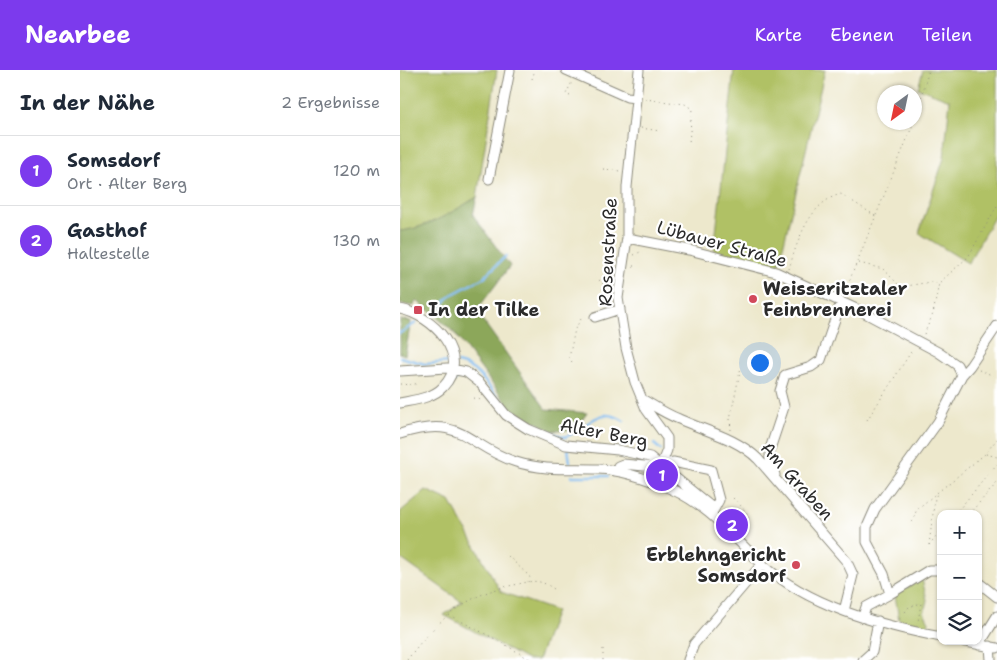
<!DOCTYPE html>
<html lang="de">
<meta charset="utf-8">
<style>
:root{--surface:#fff;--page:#f2f2f3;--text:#1f2937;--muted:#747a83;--line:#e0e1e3;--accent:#7c3aed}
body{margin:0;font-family:"Shantell Sans",sans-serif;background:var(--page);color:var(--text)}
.controls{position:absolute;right:15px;bottom:15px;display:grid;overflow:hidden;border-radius:10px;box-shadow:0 1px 4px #0004}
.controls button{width:45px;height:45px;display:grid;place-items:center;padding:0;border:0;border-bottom:1px solid var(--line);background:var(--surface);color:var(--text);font:25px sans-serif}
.compass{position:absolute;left:477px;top:15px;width:45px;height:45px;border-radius:50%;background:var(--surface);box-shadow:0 1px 4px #0004;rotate:213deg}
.you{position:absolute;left:359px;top:292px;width:18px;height:18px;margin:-12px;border:4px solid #fff;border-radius:50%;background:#1a73e8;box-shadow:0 0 0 8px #1a73e833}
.badge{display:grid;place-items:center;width:32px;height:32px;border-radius:50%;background:var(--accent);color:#fff;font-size:16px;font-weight:700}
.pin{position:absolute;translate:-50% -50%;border:2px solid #fff;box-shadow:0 1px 5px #0006}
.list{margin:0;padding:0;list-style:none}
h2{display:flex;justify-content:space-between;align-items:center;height:65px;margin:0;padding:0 20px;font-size:21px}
h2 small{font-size:16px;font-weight:400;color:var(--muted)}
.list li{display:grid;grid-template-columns:32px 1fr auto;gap:15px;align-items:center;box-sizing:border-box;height:70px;padding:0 20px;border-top:1px solid var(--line)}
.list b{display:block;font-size:19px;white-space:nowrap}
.list p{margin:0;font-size:16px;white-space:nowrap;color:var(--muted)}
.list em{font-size:16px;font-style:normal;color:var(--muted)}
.icon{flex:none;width:28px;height:28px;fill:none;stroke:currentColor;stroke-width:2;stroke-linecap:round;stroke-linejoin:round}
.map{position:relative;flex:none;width:597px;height:590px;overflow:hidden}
header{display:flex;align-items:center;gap:30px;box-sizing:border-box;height:70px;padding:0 25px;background:var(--accent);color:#fff}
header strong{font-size:24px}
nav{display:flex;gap:28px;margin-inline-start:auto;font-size:18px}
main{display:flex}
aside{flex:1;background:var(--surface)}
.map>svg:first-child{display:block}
.green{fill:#b0c165;stroke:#6e7648}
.forest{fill:#8ca75a;stroke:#5c6942}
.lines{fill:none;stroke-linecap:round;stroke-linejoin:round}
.stream{stroke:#7dbaf0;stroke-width:2.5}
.minor-casing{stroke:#8c8a7c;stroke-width:11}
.path{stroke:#8c8a7c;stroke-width:1;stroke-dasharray:1 4;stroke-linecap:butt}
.minor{stroke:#fff;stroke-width:9}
.poi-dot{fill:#d1495b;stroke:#fff;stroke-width:2}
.labels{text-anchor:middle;stroke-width:4.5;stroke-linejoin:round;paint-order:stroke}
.street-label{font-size:18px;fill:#2b2b2b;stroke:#fff}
.poi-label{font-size:18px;font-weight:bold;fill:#2b2b2b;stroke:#fff;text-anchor:start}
</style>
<header>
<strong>Nearbee</strong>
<nav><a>Karte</a><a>Ebenen</a><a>Teilen</a></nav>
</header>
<main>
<aside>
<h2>In der Nähe<small>2 Ergebnisse</small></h2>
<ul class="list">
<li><span class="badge">1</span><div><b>Somsdorf</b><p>Ort · Alter Berg</p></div><em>120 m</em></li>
<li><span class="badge">2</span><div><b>Gasthof</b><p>Haltestelle</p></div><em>130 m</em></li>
</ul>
</aside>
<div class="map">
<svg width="597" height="590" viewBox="0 0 597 590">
<rect width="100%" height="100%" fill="#fff"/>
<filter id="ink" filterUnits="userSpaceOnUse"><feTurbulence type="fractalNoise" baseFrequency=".02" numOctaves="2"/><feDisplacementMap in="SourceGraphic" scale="10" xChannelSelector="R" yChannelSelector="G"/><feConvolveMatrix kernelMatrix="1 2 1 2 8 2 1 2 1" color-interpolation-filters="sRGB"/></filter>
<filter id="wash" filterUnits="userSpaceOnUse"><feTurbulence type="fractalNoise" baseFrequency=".0096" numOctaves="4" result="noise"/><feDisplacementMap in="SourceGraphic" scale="20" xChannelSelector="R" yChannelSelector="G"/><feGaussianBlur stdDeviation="1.12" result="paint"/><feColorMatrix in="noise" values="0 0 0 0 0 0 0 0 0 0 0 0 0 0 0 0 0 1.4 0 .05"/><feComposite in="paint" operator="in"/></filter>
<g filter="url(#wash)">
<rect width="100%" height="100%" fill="#ede8cc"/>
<path class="green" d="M0 0H97L77 127C54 141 28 158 0 161Z
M334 0H425L378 198 314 181Z
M523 0H597V142L568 193 519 163 544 88 550 30 518 18Z
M26 420 50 431 101 522 156 541 138 590H127L44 545 62 532 0 488V442Z
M522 509 527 530 524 542 529 552 528 556 499 550 495 525Z"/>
<path class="forest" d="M77 127 73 145 110 196 76 241 146 339 187 343 175 360 152 361 110 338 53 261 16 230 14 236 0 234V161C28 158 54 141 77 127Z
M0 250 11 251 5 285 0 283Z"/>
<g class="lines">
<path class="stream" d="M33 245 51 225 83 208 106 186
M0 263 16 253
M0 287 25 294 51 292
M57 293C84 298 91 325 109 341 125 355 146 362 165 367 189 358 197 334 224 351
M55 311 58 307
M44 323 51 317
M254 374 261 380
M168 379 170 392
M172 406H208"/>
</g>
</g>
<g filter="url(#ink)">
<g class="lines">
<defs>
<path id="minor" d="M166 0 227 27 236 28
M239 0 227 117V168L218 228 226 278 235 312 246 339 267 368V380L261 395
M89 109 110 0
M227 168 289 180 376 202 461 241 538 282 557 295 562 305
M0 239C32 245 73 286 43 317 33 328 14 330 0 333
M195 247 220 239
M0 301 47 298 66 302 80 313 106 345 128 359 166 375 218 380 250 387 314 439
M242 329C254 336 266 344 279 349 305 361 337 368 358 389L447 492 453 505 444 541
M0 364C64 344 64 375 116 392 144 401 169 398 198 399 223 400 248 409 271 419 308 435 332 466 361 493 408 536 479 555 541 567
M217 401 218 396 223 394 255 397 273 392 311 400 319 430 312 443
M375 405 370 390V379L384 337 380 321 385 305 411 297 421 290 441 232
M578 512 597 527
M490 524 529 500H541
M463 546 466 537 490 524 484 504 467 472V457L475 439 538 352 562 305 570 296 597 256
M561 571 597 578
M579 575 597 546
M590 576 591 590
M288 590 294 574 362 494
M463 590 472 582 478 551"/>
</defs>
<use href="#minor" class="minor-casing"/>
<path class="path" d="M132 9 135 0
M170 26 166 24 172 12
M245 29 285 34 292 39 289 73
M514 51 529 0
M241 58 260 61
M203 99 220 101
M234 185 240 182
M459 193 483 199 501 217 530 212 538 213
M233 196H238
M389 199C397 172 409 132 441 124L477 147
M199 210 203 213 202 223
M444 224 514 52
M524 264 533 244 539 213 568 187 597 136
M172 292 169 288 175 259 181 249
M579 300 597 307
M0 314 12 315 18 313
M74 328 81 330
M467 350 513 279
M331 360 330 349 341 297
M586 384 597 387
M333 428C346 441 354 446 344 464
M555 444 597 394
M569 444 597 413
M512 452 517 439 585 384 597 369
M529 475 535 428 538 422
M529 475 541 460
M108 486 130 507 128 512
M505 542 509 537 521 533 518 552
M49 545 99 571 131 590
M7 590C35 552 67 523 114 515 132 511 138 508 154 519
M203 590V579"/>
<use href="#minor" class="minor"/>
</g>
</g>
<g class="poi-dot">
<circle cx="353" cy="229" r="5"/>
<rect x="13" y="235" width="10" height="10" rx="2.5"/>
<circle cx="396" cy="495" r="5"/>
</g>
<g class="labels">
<g class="street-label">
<text transform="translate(322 174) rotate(15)" y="6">Lübauer Straße</text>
<text transform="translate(208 182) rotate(-87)" y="6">Rosenstraße</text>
<text transform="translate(204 363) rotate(11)" y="6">Alter Berg</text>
<text transform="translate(397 411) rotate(48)" y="6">Am Graben</text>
</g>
<g class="poi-label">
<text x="363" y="225">Weisseritztaler<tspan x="363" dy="21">Feinbrennerei</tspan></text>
<text x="28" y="246">In der Tilke</text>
<text x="386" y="491" text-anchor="end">Erblehngericht<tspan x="386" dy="21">Somsdorf</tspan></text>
</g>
</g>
</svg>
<div class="controls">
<button>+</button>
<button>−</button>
<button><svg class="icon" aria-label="layers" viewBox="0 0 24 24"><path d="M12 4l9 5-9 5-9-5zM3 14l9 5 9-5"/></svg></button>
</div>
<svg class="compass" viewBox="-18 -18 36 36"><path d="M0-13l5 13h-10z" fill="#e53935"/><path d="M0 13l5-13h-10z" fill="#747a83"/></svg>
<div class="you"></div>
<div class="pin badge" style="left:262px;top:405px">1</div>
<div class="pin badge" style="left:332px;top:455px">2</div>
</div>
</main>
